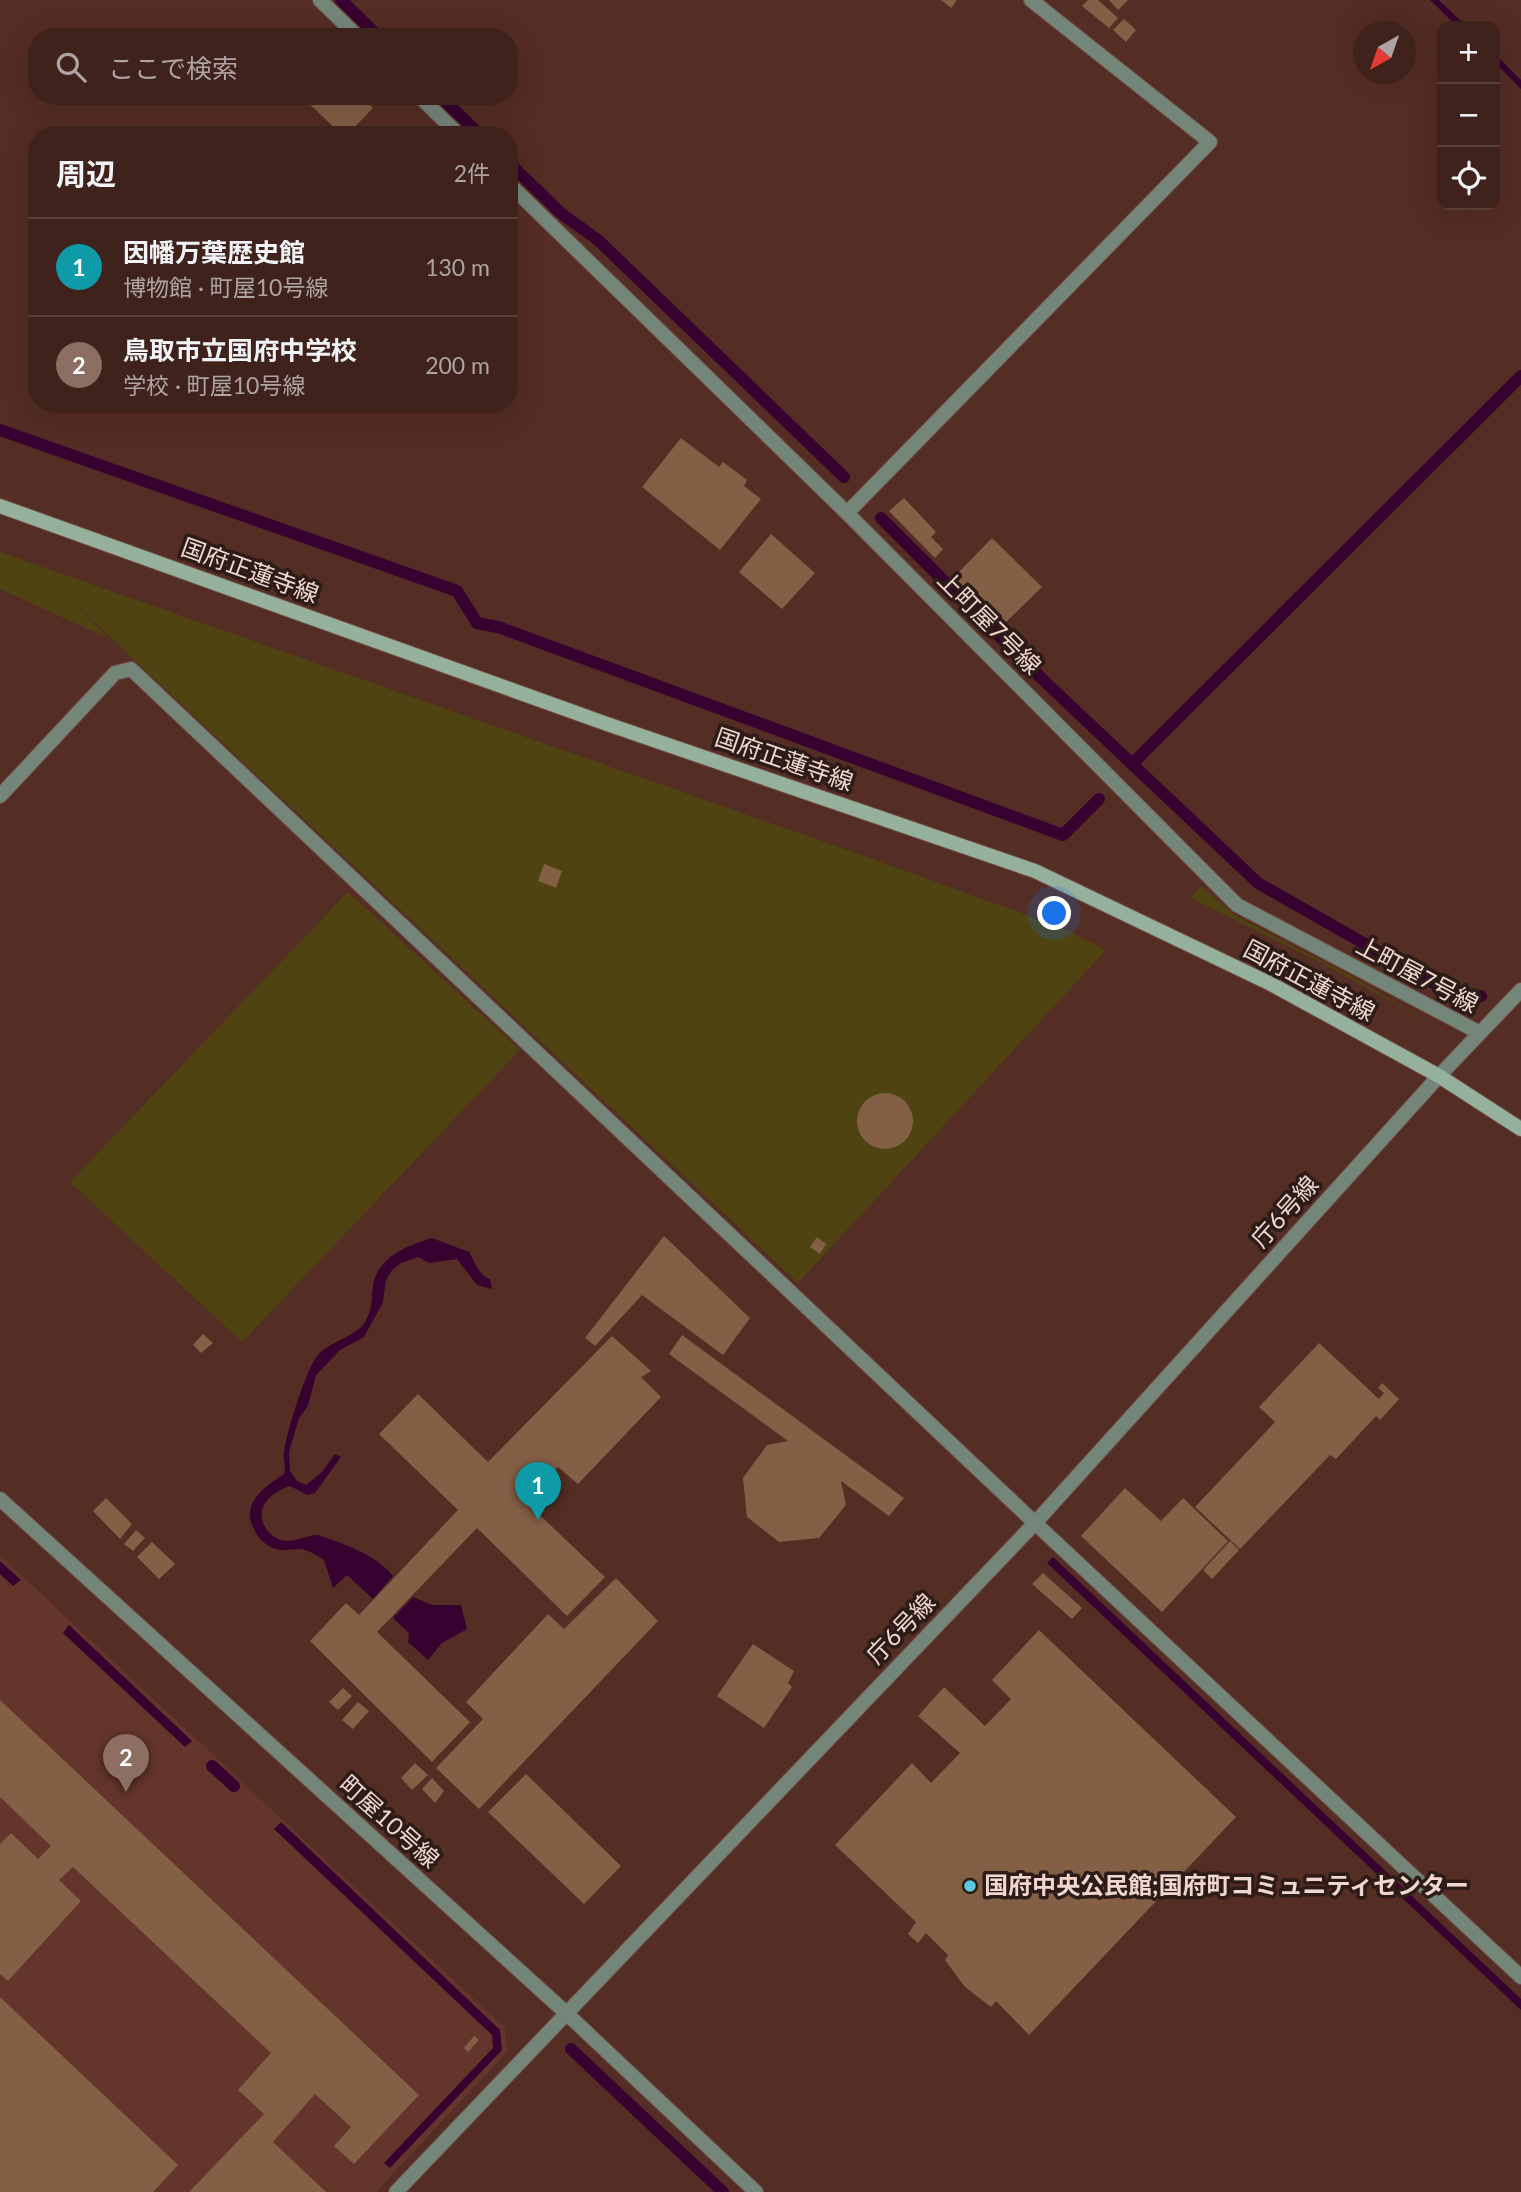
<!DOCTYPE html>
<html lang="ja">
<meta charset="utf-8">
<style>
:root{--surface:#3f221b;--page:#462a24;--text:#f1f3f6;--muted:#ada4a3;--line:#583f3a;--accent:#95b2f1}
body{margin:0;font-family:Lato,"Noto Sans JP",sans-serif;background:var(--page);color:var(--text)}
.controls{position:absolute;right:21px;top:21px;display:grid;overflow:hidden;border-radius:14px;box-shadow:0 7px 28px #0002}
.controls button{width:63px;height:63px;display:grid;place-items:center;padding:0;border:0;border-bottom:2px solid var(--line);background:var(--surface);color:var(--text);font:35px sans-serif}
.compass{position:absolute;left:1353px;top:21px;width:63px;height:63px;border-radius:50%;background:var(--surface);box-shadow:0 7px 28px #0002;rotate:220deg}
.you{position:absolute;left:1055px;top:914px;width:24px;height:24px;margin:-18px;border:5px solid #fff;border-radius:50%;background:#1a73e8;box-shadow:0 0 0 10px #1a73e833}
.badge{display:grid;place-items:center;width:46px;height:46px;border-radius:50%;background:var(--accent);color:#fff;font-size:23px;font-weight:700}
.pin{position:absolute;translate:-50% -58px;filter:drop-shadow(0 2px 4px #0008)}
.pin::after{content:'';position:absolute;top:37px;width:24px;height:21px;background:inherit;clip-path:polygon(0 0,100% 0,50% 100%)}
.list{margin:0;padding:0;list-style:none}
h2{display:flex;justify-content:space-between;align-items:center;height:91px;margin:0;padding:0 28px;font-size:30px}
h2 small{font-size:23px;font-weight:400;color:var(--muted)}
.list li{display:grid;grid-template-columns:46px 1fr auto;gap:21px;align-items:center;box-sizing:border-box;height:98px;padding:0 28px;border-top:2px solid var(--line)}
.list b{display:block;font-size:26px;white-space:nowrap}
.list p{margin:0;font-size:23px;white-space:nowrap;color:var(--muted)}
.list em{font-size:23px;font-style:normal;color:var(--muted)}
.icon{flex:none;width:38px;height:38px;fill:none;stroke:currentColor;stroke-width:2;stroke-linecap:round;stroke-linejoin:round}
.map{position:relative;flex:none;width:1521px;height:2192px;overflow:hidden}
.search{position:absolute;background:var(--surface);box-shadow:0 7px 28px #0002;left:28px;top:28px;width:490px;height:77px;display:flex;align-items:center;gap:18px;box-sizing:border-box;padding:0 24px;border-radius:28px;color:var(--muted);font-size:26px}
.panel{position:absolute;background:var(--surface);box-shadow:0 7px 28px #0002;left:28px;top:126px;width:490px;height:287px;border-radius:28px}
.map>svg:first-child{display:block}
.built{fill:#64352a}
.green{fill:#504312}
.water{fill:#370230}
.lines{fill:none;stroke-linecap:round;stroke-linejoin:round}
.stream{stroke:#370230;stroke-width:12}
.building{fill:#835f46}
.street-casing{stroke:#704c43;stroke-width:16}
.secondary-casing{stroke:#704c43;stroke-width:16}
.street{stroke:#748579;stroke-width:14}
.secondary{stroke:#95b09d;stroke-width:14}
.poi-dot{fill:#57c9e2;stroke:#2d1b17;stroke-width:2.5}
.labels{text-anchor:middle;stroke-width:7;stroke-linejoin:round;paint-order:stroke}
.street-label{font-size:24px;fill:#f0d7d0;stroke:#2d1b17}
.poi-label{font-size:24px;font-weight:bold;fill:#f0d7d0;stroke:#2d1b17;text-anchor:start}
</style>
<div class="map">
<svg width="1521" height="2192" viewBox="0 0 1521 2192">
<rect width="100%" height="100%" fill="#542d24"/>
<path class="built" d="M0 1555 505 2028 507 2052 376 2192H0Z"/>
<path class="green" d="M0 552 870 858 1067 930 1106 950 798 1283 63 593 108 638 0 589Z
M1201 886 1236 916 1349 975 1437 1027 1320 962 1190 898Z
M348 892 520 1050 242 1342 70 1182Z"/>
<path class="water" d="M1430 0H1439L1466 26H1457Z
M1495 54 1521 80V89L1495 63Z
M432 1238 469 1252C475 1262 478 1275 490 1279L492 1289 477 1285 457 1259 429 1263 418 1257 401 1263 392 1270 386 1280 383 1302 364 1337 340 1350 316 1375 308 1406 299 1418 289 1452 290 1471 297 1481 306 1485 322 1472 335 1454 341 1457 315 1493 307 1495 290 1486C281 1489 269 1495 264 1505 257 1519 267 1536 281 1540 294 1544 305 1535 318 1535 344 1544 375 1554 393 1576L373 1599 347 1575 333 1588 324 1560C317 1556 308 1549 299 1549 289 1549 283 1552 273 1548 264 1544 258 1538 254 1529 240 1504 264 1487 284 1474 286 1466 283 1460 284 1453 286 1433 306 1370 317 1356 330 1341 358 1336 365 1322 373 1308 371 1301 373 1286 378 1256 407 1246 432 1238Z
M1053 1557 1521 1999V2010L1047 1563Z
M0 1561 21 1580 13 1586 0 1574Z
M413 1597 432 1605H461L467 1629 442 1643 428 1660 408 1642 409 1633 393 1618Z
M69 1625 192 1741 185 1747 63 1633Z
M281 1822 500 2030 502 2050 390 2168 384 2163 493 2048 492 2035 274 1829Z"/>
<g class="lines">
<path class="stream" d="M341 0 379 37
M440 96 480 135
M509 163 562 214 598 240 844 477
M0 430 457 591 477 623 498 627 1063 835 1099 799
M881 518 1041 678 1258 883 1467 1002 1481 996
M1136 760 1521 376
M212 1766 234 1786
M571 2049 723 2192"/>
</g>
<path class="building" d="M941 0H957L951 8Z
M1088 0H1098L1118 18 1109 28 1082 6Z
M1109 0H1128L1118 10Z
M1124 19 1136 30 1126 42 1113 30Z
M301 96H360L373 108 347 135H342Z
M681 438 719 467 723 462 747 480 744 486 761 499 720 550 642 487Z
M904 498 936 532 931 537 943 549 935 558 889 511Z
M771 534 815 573 782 609 739 572Z
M992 538 1042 587 1003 625 954 577Z
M544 864 562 871 556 888 538 881Z
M857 1121a28 28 0 1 1 56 0a28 28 0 1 1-56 0Z
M664 1236 750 1318 723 1355 642 1295 595 1346 585 1338Z
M817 1237 826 1244 820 1254 810 1247Z
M203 1334 213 1343 201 1353 193 1345Z
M682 1335 904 1498 889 1516 841 1481 846 1505 819 1538 779 1542 747 1517 743 1478 767 1445 788 1441 669 1354Z
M612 1336 651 1371 641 1377 661 1397 578 1484 558 1467 526 1502 605 1577 567 1616 477 1528 377 1632 470 1722 432 1762 310 1641 346 1603 359 1615 458 1510 379 1434 418 1394 488 1462Z
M1319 1343 1379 1399 1384 1393 1378 1388 1382 1383 1399 1399 1380 1420 1376 1416 1336 1459 1330 1455 1240 1549 1195 1507 1275 1422 1259 1407Z
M1125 1488 1161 1521 1183 1498 1228 1541 1162 1612 1081 1536Z
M106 1498 132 1524 120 1539 93 1511Z
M136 1530 145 1538 133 1551 124 1544Z
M1230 1541 1239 1550 1212 1579 1203 1570Z
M152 1542 175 1564 159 1579 137 1557Z
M1043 1573 1082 1608 1072 1619 1032 1584Z
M616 1578 658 1621 479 1809 436 1768 483 1719 466 1702 548 1614 564 1629Z
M1039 1630 1236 1817 1029 2035 996 2001 991 2007 965 1987 945 1960 948 1955 926 1933 918 1943 908 1934 916 1922 835 1845 912 1763 931 1783 960 1753 918 1716 944 1687 985 1726 1011 1699 992 1680Z
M753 1644 794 1671 788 1683 792 1687 764 1728 717 1696Z
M343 1688 352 1696 338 1710 329 1702Z
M0 1700 419 2095 354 2164 334 2146 351 2127 315 2094 273 2142 326 2192H189L264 2114 238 2090 271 2053 73 1867 59 1880 81 1901 8 1981 0 1974V1844L11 1833 38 1859 51 1846 0 1797Z
M358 1702 369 1711 353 1729 342 1720Z
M415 1763 428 1775 412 1790 401 1778Z
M526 1774 621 1866 584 1904 488 1812Z
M432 1778 444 1791 435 1803 422 1789Z
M0 1997 178 2165 153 2192H0Z
M474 2036 479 2040 468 2052 464 2048Z"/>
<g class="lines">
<defs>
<path id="street" d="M320 0 358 37
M419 96 459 135
M509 184 847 513 1237 905 1480 1033
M847 513 1210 142 1031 0
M0 796 115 673 131 669 1035 1523 1521 1977
M0 1499 565 2012 756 2192
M396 2192 1035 1523 1439 1076 1521 990"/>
<path id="secondary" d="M0 506 607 724 1035 871 1271 984 1439 1076 1521 1129"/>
</defs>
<use href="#street" class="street-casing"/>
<use href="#secondary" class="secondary-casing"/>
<use href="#street" class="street"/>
<use href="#secondary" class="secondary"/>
</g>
<circle class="poi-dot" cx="970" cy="1886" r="7"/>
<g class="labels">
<g class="street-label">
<text transform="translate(250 571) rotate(20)" y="8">国府正蓮寺線</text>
<text transform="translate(989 623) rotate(45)" y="8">上町屋7号線</text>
<text transform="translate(784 760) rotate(19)" y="8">国府正蓮寺線</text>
<text transform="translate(1417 975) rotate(28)" y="8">上町屋7号線</text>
<text transform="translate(1309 981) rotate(28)" y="8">国府正蓮寺線</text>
<text transform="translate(1285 1212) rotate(-48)" y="8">庁6号線</text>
<text transform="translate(901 1629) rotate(-46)" y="8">庁6号線</text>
<text transform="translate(389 1822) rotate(42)" y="8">町屋10号線</text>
</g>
<g class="poi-label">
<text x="984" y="1894">国府中央公民館;国府町コミュニティセンター</text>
</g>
</g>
</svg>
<div class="controls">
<button>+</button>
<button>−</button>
<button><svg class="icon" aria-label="locate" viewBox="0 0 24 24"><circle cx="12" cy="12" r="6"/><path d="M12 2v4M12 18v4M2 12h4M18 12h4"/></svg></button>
</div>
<svg class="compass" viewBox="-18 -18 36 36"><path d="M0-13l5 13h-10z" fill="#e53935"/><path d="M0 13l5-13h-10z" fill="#ada4a3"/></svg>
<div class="you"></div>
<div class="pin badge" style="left:538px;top:1520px;background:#0f9aa8">1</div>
<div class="pin badge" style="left:126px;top:1792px;background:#8d6e63">2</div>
<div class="search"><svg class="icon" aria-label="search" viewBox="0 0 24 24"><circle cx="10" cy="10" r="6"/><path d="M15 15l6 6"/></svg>ここで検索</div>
<section class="panel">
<h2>周辺<small>2件</small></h2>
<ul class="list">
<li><span class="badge" style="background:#0f9aa8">1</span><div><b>因幡万葉歴史館</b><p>博物館 · 町屋10号線</p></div><em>130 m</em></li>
<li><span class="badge" style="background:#8d6e63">2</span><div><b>鳥取市立国府中学校</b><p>学校 · 町屋10号線</p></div><em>200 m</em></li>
</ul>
</section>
</div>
